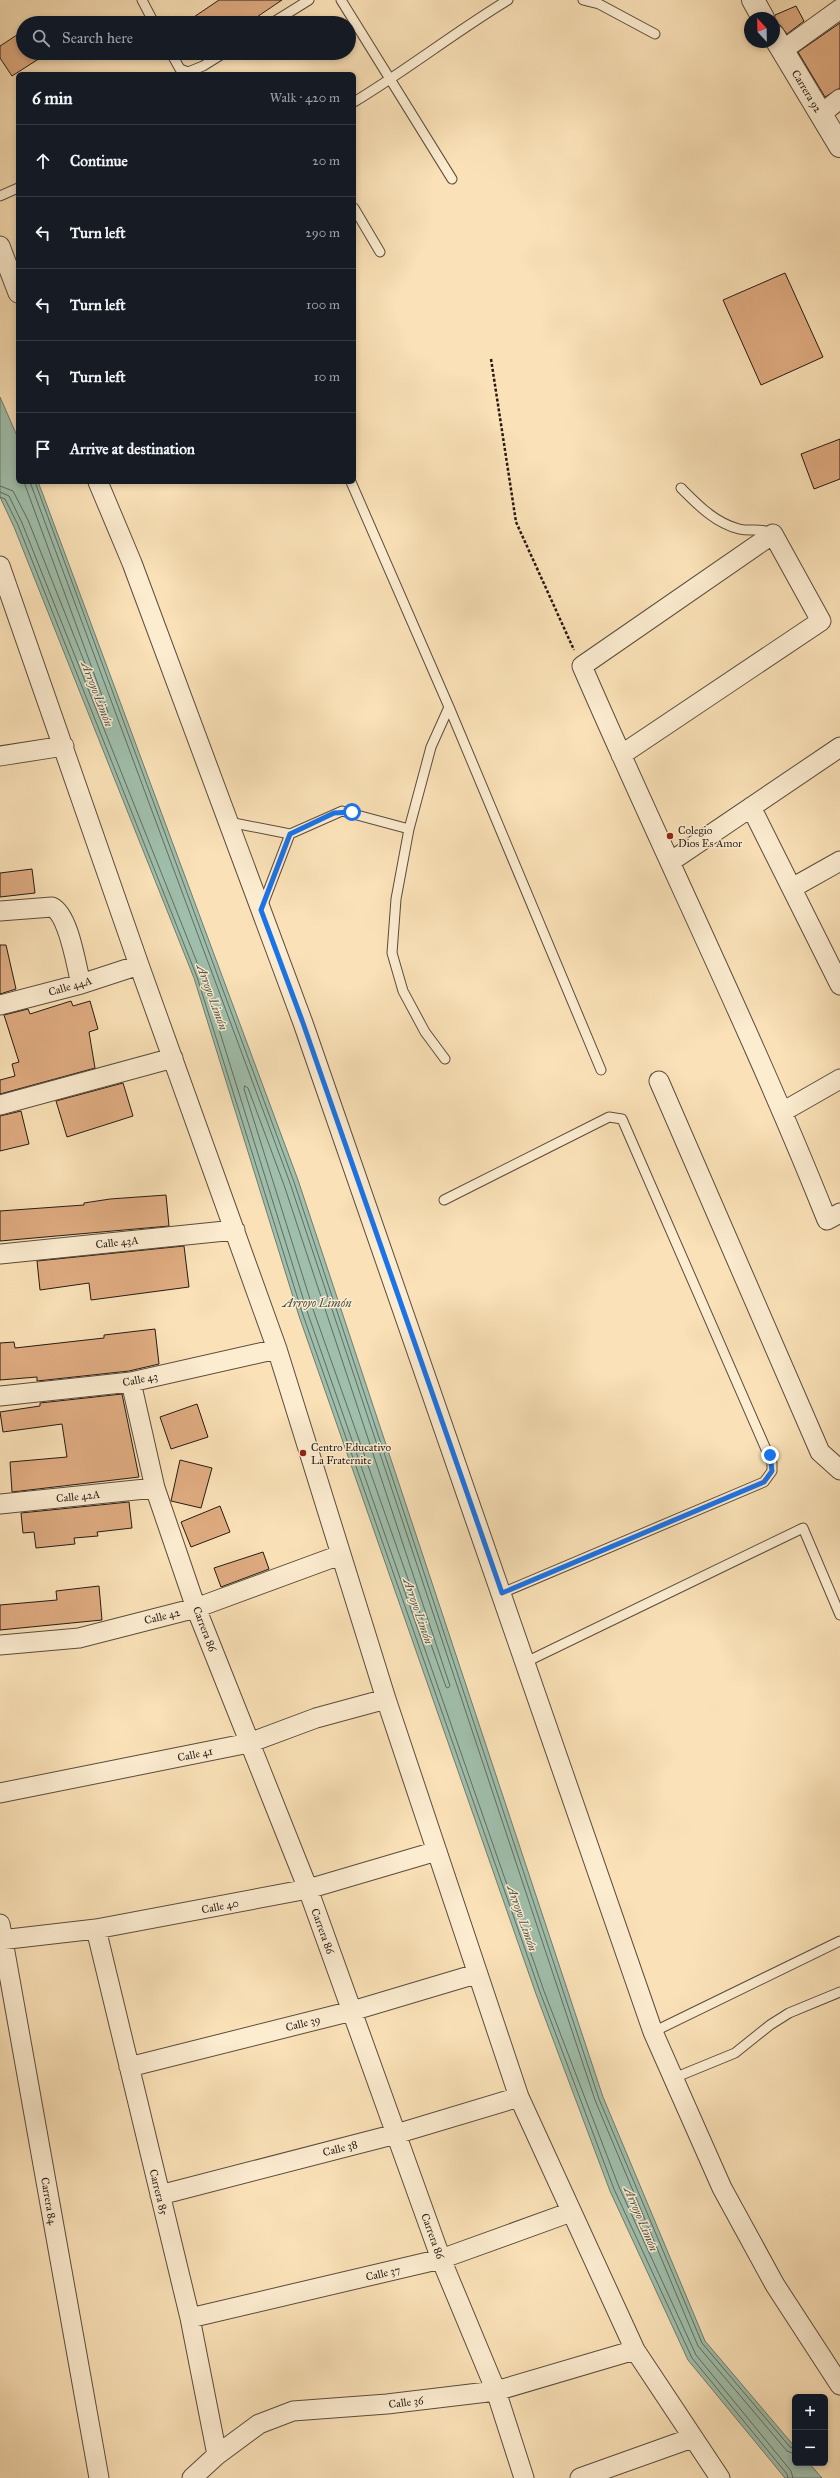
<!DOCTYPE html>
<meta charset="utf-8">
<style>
:root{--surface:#171b24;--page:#20242c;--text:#f1f3f6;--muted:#9ea1a6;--line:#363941}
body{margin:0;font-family:"IM FELL Great Primer",serif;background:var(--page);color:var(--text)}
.controls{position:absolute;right:12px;bottom:12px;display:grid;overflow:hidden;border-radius:6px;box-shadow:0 2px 6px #0003}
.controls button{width:36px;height:36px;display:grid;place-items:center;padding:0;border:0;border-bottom:1px solid var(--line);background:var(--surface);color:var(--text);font:20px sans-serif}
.compass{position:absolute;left:744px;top:12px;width:36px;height:36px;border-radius:50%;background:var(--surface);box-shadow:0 2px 6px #0003;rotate:338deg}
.stop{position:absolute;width:12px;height:12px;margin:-9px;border:3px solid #1a73e8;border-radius:50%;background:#fff}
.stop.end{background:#1a73e8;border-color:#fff;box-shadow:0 1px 4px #0008}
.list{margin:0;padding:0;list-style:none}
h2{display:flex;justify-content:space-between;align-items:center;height:52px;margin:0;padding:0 16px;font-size:17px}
h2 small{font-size:13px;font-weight:400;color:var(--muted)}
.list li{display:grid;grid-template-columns:26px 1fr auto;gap:12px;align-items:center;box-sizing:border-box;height:72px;padding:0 16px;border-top:1px solid var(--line)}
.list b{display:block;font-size:15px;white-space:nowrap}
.list em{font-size:13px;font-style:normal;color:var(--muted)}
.icon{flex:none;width:22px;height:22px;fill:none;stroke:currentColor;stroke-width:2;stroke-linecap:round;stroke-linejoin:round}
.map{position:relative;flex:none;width:840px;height:2478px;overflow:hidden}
.search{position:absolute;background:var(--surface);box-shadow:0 2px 6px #0003;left:16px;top:16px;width:340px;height:44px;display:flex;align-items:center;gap:10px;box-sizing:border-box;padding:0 14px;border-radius:22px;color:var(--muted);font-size:15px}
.panel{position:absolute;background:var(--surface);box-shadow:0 2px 6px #0003;left:16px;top:72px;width:340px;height:412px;border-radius:6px}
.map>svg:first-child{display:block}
.water{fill:#9fbeab;stroke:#6f7c6f}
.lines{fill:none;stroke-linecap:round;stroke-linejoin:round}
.shore{stroke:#626c60;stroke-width:1}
.building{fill:#e0ac82;stroke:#261a14}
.service-casing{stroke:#5b4c3d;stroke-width:11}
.minor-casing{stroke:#5b4c3d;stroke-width:21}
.tertiary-casing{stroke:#5b4c3d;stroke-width:24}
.path{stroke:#261a14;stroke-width:2.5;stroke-dasharray:3 2;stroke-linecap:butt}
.service{stroke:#fcecd0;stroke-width:9}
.minor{stroke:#fcecd0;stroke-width:19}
.tertiary{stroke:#fcecd0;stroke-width:22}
.route{stroke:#1a73e8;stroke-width:5}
.poi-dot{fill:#8f2418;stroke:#fcecd0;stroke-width:1.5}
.labels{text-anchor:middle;stroke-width:3;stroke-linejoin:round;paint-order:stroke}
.street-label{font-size:11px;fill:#261a14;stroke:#fcecd0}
.poi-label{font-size:11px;fill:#261a14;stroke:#fcecd0;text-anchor:start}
.water-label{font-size:12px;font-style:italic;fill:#505349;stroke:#fcecd0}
</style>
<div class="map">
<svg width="840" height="2478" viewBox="0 0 840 2478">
<rect width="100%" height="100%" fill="#fae1b7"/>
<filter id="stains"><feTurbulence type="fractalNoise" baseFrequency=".005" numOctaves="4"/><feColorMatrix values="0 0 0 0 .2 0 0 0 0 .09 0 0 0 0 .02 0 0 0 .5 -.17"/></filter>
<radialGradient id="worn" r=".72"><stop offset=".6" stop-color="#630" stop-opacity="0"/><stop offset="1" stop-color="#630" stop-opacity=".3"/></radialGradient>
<path class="water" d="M0 397 18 438V482H38L42 492 298 1180 603 2097 705 2341 795 2447V2463H809L822 2478H785L688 2360 610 2191 536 1994 299 1316 194 978 14 527 0 497Z"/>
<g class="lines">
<path class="shore" d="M30 482 290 1183 595 2100 698 2346 787 2451 795 2454
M35 482 294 1182 599 2099 702 2343 790 2447 795 2449
M0 486 13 491 28 520 105 714 107 715 108 712 24 482
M0 492 9 496 22 523 202 975 308 1314 544 1991 619 2187 696 2355 791 2471 793 2478
M0 497 5 499 18 525 197 977 303 1315 540 1992 614 2189 692 2358 787 2474 788 2478
M245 1086 248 1088 284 1185 450 1686 448 1688 446 1687 314 1312 244 1089Z"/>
</g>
<path class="building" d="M219 0H282L248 23H185Z
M796 6 804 21 787 34 780 25 774 24 775 15Z
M840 23V88L825 97 798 52Z
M23 31V53H48L12 76 0 58V46Z
M785 273 823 357 761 385 723 300Z
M840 439V479L814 489 801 454Z
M32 869 35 893 0 897V873Z
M0 945H6L16 989 0 994Z
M71 1001 73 1006 90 1001 98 1029 89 1032 95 1068 0 1094V1080L15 1076 12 1064 19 1062 4 1015 28 1009 30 1014Z
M123 1083 133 1116 67 1137 56 1101Z
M21 1111 29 1144 0 1151V1116Z
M166 1195 169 1226 0 1241V1211L84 1205V1203L110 1199Z
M184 1246 189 1287 91 1300 89 1283 40 1290 37 1261Z
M155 1329 159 1364 129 1371 37 1381V1377L0 1380V1343L14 1342 15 1348 104 1338V1335Z
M122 1394 139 1477 12 1492 10 1462 67 1457 62 1424 3 1432 0 1412 40 1406V1403Z
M197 1404 208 1437 171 1449 160 1417Z
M180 1460 212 1468 201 1508 171 1501Z
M129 1502 132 1528 97 1532 98 1536 74 1538 75 1544 36 1548 34 1532 23 1533 21 1513Z
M220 1506 230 1532 191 1547 181 1522Z
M263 1552 269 1569 221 1587 214 1568Z
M99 1586 102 1620 0 1630V1605L57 1600 56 1591Z"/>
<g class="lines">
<defs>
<path id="service" d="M142 0 154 23
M341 0 452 179
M583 0 599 4 655 34
M272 23 309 0
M171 53 180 69 188 72 203 66 224 53
M354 102C407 70 455 32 508 0
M0 196 18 188
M354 208 380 252
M351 482 449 707 601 1070
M681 488C698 505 715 523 739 529 752 532 761 527 773 534
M229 822 290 834
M409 829 396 899 392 953 403 991 425 1032 445 1059
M262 907 290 834 342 811 409 829 431 747 449 707
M444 1200 609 1117 622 1119 772 1463V1471L764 1482 502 1593
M526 1662 803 1528 840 1615
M653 2032 840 1941
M674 2078 735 2053 770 2025 789 2013 840 1992"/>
<path id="minor" d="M783 50 840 9
M821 114 840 99
M0 246 18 293
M98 482 132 563 303 1023 653 2032 722 2188 775 2285 840 2385
M0 566 139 965 277 1349 386 1699 519 2097 635 2350 720 2478
M621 755 821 621 773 534 582 666C662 851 752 1032 827 1220L840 1213
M0 756 64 746
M751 807 840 985
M670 862 840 747
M792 888 840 861
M0 911 52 907C69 915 76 965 81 984
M0 1005 81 984 139 965
M659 1081 820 1452 840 1470
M0 1105 173 1058
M784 1111 840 1079
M0 1254 235 1230
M131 1382 155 1488 196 1608 308 1889 441 2259 496 2391 524 2478
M0 1396 131 1382 277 1349
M0 1504 155 1488
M0 1645 79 1638 196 1608 340 1555
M0 1793 249 1743 316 1718 386 1699
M0 1924 99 2478
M96 1929 190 2318 217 2455
M0 1940 96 1929 308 1889 437 1851
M129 2067 352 2011 476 1974
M160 2195 396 2134 519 2097
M190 2318 441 2259 571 2212
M192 2478 217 2455 259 2424 293 2411 387 2404 496 2391 635 2350
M580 2478 692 2438"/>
<path id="tertiary" d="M753 0 763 18
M774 36 840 146"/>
</defs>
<use href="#service" class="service-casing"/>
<use href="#minor" class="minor-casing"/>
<use href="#tertiary" class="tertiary-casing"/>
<path class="path" d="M491 359 516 522 574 650"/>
<use href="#service" class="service"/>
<use href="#minor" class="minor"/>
<use href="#tertiary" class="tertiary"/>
</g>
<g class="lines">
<path class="route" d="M352 812 334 813 290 834 261 910 303 1023 502 1593 764 1482 772 1471 770 1455"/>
</g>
<g class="poi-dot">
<circle cx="670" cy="836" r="4"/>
<circle cx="303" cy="1453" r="4"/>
</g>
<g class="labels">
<g class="street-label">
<text transform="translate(807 91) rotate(59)" y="4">Carrera 92</text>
<text transform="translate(70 986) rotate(-16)" y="4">Calle 44A</text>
<text transform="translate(117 1242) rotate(-6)" y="4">Calle 43A</text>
<text transform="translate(140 1379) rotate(-11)" y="4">Calle 43</text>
<text transform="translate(78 1496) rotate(-6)" y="4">Calle 42A</text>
<text transform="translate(162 1616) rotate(-14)" y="4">Calle 42</text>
<text transform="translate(205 1629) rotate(69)" y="4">Carrera 86</text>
<text transform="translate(195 1754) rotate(-11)" y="4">Calle 41</text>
<text transform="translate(220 1906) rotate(-11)" y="4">Calle 40</text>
<text transform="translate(323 1931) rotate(70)" y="4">Carrera 86</text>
<text transform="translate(303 2023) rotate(-14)" y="4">Calle 39</text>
<text transform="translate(340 2148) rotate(-14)" y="4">Calle 38</text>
<text transform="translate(159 2192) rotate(76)" y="4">Carrera 85</text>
<text transform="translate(49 2201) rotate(80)" y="4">Carrera 84</text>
<text transform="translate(433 2236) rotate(70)" y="4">Carrera 86</text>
<text transform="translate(383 2273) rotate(-13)" y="4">Calle 37</text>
<text transform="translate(406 2402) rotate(-7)" y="4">Calle 36</text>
</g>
<g class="poi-label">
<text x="678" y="834">Colegio<tspan x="678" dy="13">Dios Es Amor</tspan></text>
<text x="311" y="1451">Centro Educativo<tspan x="311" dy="13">La Fraternite</tspan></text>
</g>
<g class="water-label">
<text transform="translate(97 694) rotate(69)" y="4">Arroyo Limón</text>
<text transform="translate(212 997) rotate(70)" y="4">Arroyo Limón</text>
<text x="317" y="1307">Arroyo Limón</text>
<text transform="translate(418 1611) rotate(71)" y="4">Arroyo Limón</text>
<text transform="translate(522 1918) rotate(71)" y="4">Arroyo Limón</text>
<text transform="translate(641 2219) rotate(67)" y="4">Arroyo Limón</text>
</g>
</g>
<rect width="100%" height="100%" filter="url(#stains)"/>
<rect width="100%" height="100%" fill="url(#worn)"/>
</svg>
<div class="controls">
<button>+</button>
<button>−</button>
</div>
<svg class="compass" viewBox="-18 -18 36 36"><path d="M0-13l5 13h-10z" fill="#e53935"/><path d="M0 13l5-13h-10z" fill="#9ea1a6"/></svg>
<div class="stop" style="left:352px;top:812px"></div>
<div class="stop end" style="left:770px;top:1455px"></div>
<div class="search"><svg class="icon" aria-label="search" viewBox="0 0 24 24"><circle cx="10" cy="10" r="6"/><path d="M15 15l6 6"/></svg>Search here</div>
<section class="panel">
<h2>6 min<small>Walk · 420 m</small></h2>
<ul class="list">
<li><svg class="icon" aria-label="ahead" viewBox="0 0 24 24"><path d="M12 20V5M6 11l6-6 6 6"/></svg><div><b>Continue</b></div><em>20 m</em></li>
<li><svg class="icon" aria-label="left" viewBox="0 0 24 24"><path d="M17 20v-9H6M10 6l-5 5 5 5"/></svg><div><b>Turn left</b></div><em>290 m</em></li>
<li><svg class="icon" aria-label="left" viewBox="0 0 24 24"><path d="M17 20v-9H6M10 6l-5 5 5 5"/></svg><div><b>Turn left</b></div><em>100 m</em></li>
<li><svg class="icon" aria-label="left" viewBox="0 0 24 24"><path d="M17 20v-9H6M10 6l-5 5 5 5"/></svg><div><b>Turn left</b></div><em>10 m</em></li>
<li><svg class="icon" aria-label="arrive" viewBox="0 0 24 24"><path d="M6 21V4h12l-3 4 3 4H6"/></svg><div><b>Arrive at destination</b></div></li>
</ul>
</section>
</div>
